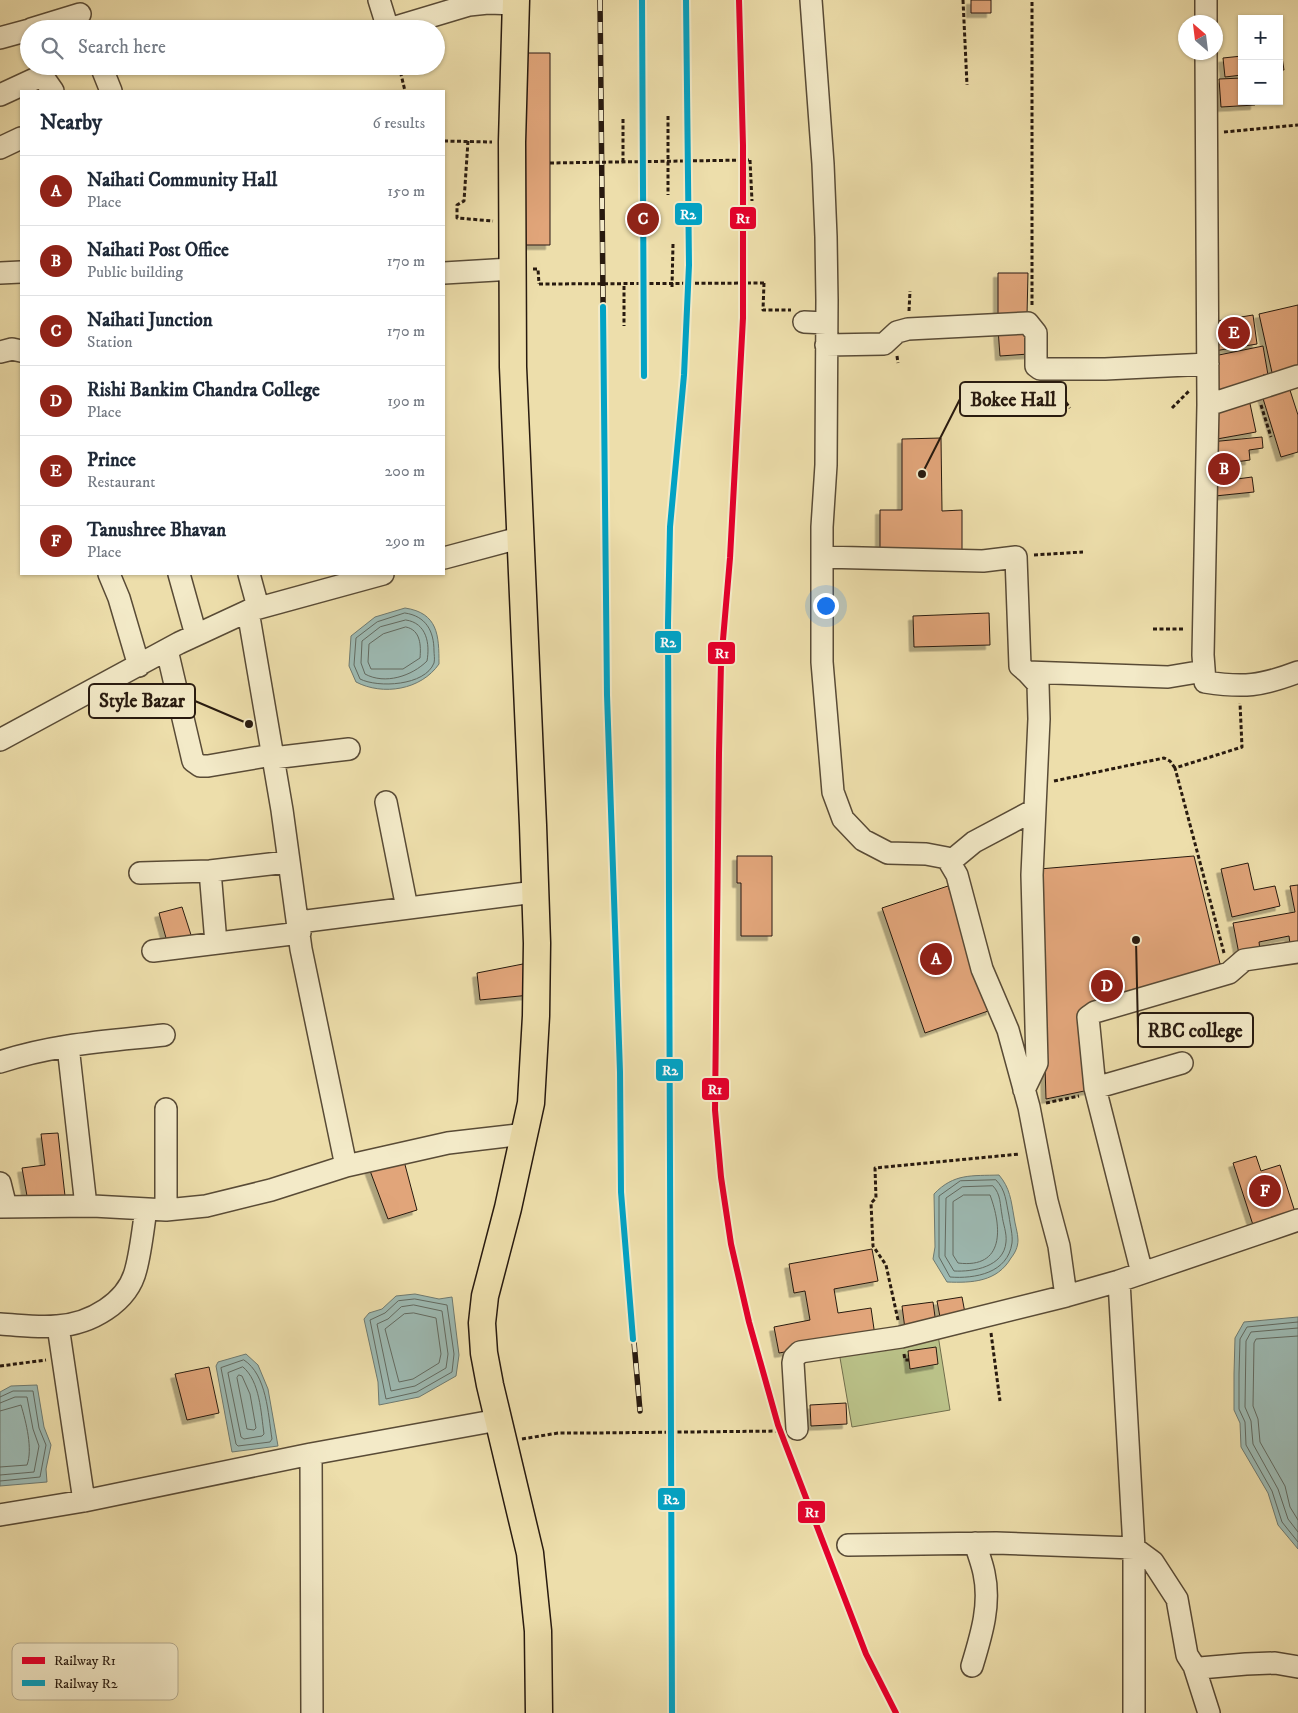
<!DOCTYPE html>
<meta charset="utf-8">
<style>
:root{--surface:#fff;--page:#f2f2f3;--text:#1f2937;--muted:#747a83;--line:#e0e1e3;--accent:#8f2418}
body{margin:0;font-family:"IM FELL DW Pica",serif;background:var(--page);color:var(--text)}
.controls{position:absolute;right:15px;top:15px;display:grid;overflow:hidden;border-radius:0px;box-shadow:0 1px 4px #0004}
.controls button{width:45px;height:45px;display:grid;place-items:center;padding:0;border:0;border-bottom:1px solid var(--line);background:var(--surface);color:var(--text);font:25px sans-serif}
.compass{position:absolute;left:1178px;top:15px;width:45px;height:45px;border-radius:50%;background:var(--surface);box-shadow:0 1px 4px #0004;rotate:332deg}
.you{position:absolute;left:825px;top:605px;width:18px;height:18px;margin:-12px;border:4px solid #fff;border-radius:50%;background:#1a73e8;box-shadow:0 0 0 8px #1a73e833}
.badge{display:grid;place-items:center;width:32px;height:32px;border-radius:50%;background:var(--accent);color:#fff;font-size:16px;font-weight:700}
.pin{position:absolute;translate:-50% -50%;border:2px solid #fff;box-shadow:0 1px 5px #0006}
.list{margin:0;padding:0;list-style:none}
h2{display:flex;justify-content:space-between;align-items:center;height:65px;margin:0;padding:0 20px;font-size:21px}
h2 small{font-size:16px;font-weight:400;color:var(--muted)}
.list li{display:grid;grid-template-columns:32px 1fr auto;gap:15px;align-items:center;box-sizing:border-box;height:70px;padding:0 20px;border-top:1px solid var(--line)}
.list b{display:block;font-size:19px;white-space:nowrap}
.list p{margin:0;font-size:16px;white-space:nowrap;color:var(--muted)}
.list em{font-size:16px;font-style:normal;color:var(--muted)}
.icon{flex:none;width:28px;height:28px;fill:none;stroke:currentColor;stroke-width:2;stroke-linecap:round;stroke-linejoin:round}
.map{position:relative;flex:none;width:1298px;height:1713px;overflow:hidden}
.search{position:absolute;background:var(--surface);box-shadow:0 1px 4px #0004;left:20px;top:20px;width:425px;height:55px;display:flex;align-items:center;gap:12px;box-sizing:border-box;padding:0 18px;border-radius:28px;color:var(--muted);font-size:19px}
.panel{position:absolute;background:var(--surface);box-shadow:0 1px 4px #0004;left:20px;top:90px;width:425px;height:485px;border-radius:0px}
.map>svg:first-child{display:block}
.green{fill:#bac188;stroke:#716e4c}
.water{fill:#9dbab3;stroke:#6e7a71}
.lines{fill:none;stroke-linecap:round;stroke-linejoin:round}
.shore{stroke:#626a61;stroke-width:1}
.building{fill:#e1a57a;stroke:#281a0f;filter:url(#shadow)}
.minor-casing{stroke:#594b36;stroke-width:24}
.major-casing{stroke:#281a0f;stroke-width:29}
.path{stroke:#281a0f;stroke-width:3;stroke-dasharray:4 2.5;stroke-linecap:butt}
.minor{stroke:#f3eac8;stroke-width:21}
.major{stroke:#eddeab;stroke-width:26}
.rail-casing{stroke:#281a0f;stroke-width:5.5}
.rail{stroke:#f3eac8;stroke-width:4;stroke-dasharray:11;stroke-linecap:butt}
.path-bridge{stroke:#281a0f;stroke-width:3;stroke-dasharray:4 2.5;stroke-linecap:butt}
.rail-1-casing{stroke:#f3eac8;stroke-width:10}
.rail-2-casing{stroke:#f3eac8;stroke-width:10}
.rail-1{stroke:#e4002b;stroke-width:6}
.rail-2{stroke:#02a2c4;stroke-width:6}
.key{fill:#f3eac8;stroke:#b6ac90;stroke-width:1}
.key-label{font-size:14px;fill:#281a0f}
.leader{fill:none;stroke:#281a0f;stroke-width:2}
.callout-dot{fill:#281a0f;stroke:#f3eac8;stroke-width:2}
.callout{fill:#f3eac8;stroke:#281a0f;stroke-width:2}
.callout-label{font-size:19px;text-anchor:middle;font-weight:bold;fill:#281a0f}
.line-badge{stroke:#f3eac8;stroke-width:2}
.badge-label{font-size:14px;text-anchor:middle;font-weight:bold;fill:#fff}
</style>
<div class="map">
<svg width="1298" height="1713" viewBox="0 0 1298 1713">
<defs>
<filter id="shadow"><feDropShadow dx="-4.5" dy="4.5" stdDeviation="0" flood-color="#0004"/></filter>
</defs>
<rect width="100%" height="100%" fill="#eddeab"/>
<filter id="stains"><feTurbulence type="fractalNoise" baseFrequency=".004" numOctaves="4"/><feColorMatrix values="0 0 0 0 .2 0 0 0 0 .09 0 0 0 0 .02 0 0 0 .5 -.17"/></filter>
<radialGradient id="worn" r=".72"><stop offset=".6" stop-color="#630" stop-opacity="0"/><stop offset="1" stop-color="#630" stop-opacity=".3"/></radialGradient>
<path class="green" d="M938 1335 950 1410 852 1427 839 1352Z"/>
<path class="water" d="M405 608C438 613 439 635 439 664 421 690 383 696 356 682L349 666 351 636 375 617Z
M999 1175C1010 1188 1011 1200 1014 1217 1015 1225 1018 1233 1018 1240 1018 1247 1015 1253 1011 1258 997 1282 972 1283 947 1282L933 1259 935 1247 934 1194C954 1173 972 1176 999 1175Z
M415 1294 439 1299 452 1297 459 1355 456 1376 419 1397 379 1405 378 1382 364 1319 369 1313 382 1309 396 1296Z
M1298 1317V1549L1278 1525 1268 1493 1241 1447 1240 1423 1234 1410V1374L1235 1338 1244 1322Z
M246 1354 258 1365 268 1389 278 1446 232 1452 216 1366 218 1362Z
M37 1385 44 1427 51 1445 46 1469 47 1482 0 1486V1392L11 1386Z"/>
<g class="lines">
<path class="shore" d="M405 613C426 616 434 631 434 651 434 654 435 659 434 663 425 686 378 688 360 679L354 665 356 638 377 622Z
M406 620C427 623 430 644 427 661 412 676 385 685 365 674L361 663 362 641 380 627Z
M406 627C421 630 421 646 420 658L403 669H371L368 662 369 644 383 634Z
M996 1180C1006 1190 1006 1202 1009 1216 1010 1225 1013 1235 1012 1243 1008 1273 975 1279 950 1277L939 1257V1196L960 1181Z
M993 1186C1001 1194 1000 1205 1002 1215 1003 1224 1007 1233 1006 1242 1004 1267 973 1272 954 1271L945 1256 946 1198 962 1187Z
M964 1195H990C1002 1227 1005 1269 958 1263L953 1255V1202Z
M415 1299 447 1305 454 1354 452 1372 417 1392 386 1399 370 1320 385 1313 398 1301Z
M414 1305 442 1311 448 1354 446 1368 415 1386 391 1391 377 1324 388 1319 401 1307Z
M414 1313 436 1318 441 1354 439 1363 413 1379 399 1382 385 1329 404 1314Z
M1298 1322 1247 1327 1240 1339 1239 1374V1409L1245 1422 1246 1445 1272 1491 1282 1522 1298 1542
M1298 1328 1251 1332 1246 1341 1245 1407 1251 1421 1253 1444 1278 1489 1288 1519 1298 1532
M1298 1336 1256 1339 1254 1343 1253 1406 1258 1419 1260 1442 1285 1486 1290 1507 1298 1520
M244 1360C267 1375 268 1414 272 1439L270 1442 238 1446 236 1444 221 1368Z
M243 1367C260 1381 261 1413 264 1434L262 1436 244 1439 241 1437 228 1373Z
M239 1375 242 1376 250 1394 256 1428 254 1430 247 1429 237 1378Z
M0 1397 13 1391H33L39 1428 46 1445 40 1477 0 1481
M0 1403 15 1397H27L33 1429 39 1446 34 1472 0 1475
M0 1411 21 1405C26 1422 33 1449 27 1465L0 1467"/>
</g>
<path class="building" d="M971 0H991V13H971Z
M1279 51H1281L1284 70H1279Z
M524 53H550V245H525Z
M1242 56V75L1225 77 1223 58Z
M1242 78V101H1255V105L1221 107 1219 79Z
M998 273H1028L1027 315H998Z
M1298 305V371L1273 377 1259 314Z
M1253 315 1257 344 1214 351 1211 322Z
M1028 328 1029 354 1000 356 998 329Z
M1263 346 1268 375H1263L1265 382 1216 392 1209 357Z
M1288 384 1298 415V452L1281 457 1261 392Z
M1249 399 1256 432 1217 439 1215 408Z
M1262 437 1263 448 1249 450 1250 460 1235 462 1237 479 1252 477 1254 492 1215 496 1210 442Z
M941 438 942 511 962 510V556H880V510H902V439Z
M989 613 990 645 914 647 913 616Z
M737 856H772V936H741V883H737Z
M1194 856 1222 972 1080 1012 1089 1090 1046 1099 1039 869Z
M1248 863 1254 890 1275 886 1280 906 1232 917 1221 869Z
M1298 885V943L1290 944 1289 936 1259 942 1260 950 1239 954 1233 923 1295 912 1290 886Z
M948 886 991 1010 925 1033 882 908Z
M182 907 193 941 168 945 159 913Z
M528 963 530 995 480 1000 477 973Z
M58 1133 65 1196H27L22 1168 45 1165 41 1134Z
M1256 1156 1261 1171 1280 1165 1295 1212 1253 1225 1233 1163Z
M404 1161 417 1210 388 1219 369 1168Z
M872 1249 878 1281 834 1289 838 1313 871 1308 875 1336 779 1353 774 1327 810 1320 805 1291 794 1293 789 1264Z
M962 1297 965 1313 940 1317 937 1301Z
M933 1302 936 1324 905 1329 902 1306Z
M936 1347 938 1364 910 1369 908 1351Z
M209 1367 219 1413 187 1420 175 1374Z
M846 1403 847 1424 811 1426 810 1405Z"/>
<g class="lines">
<defs>
<path id="minor" d="M379 0 388 29
M811 0 823 164 826 237 827 300 826 465 822 527V662L833 792 843 819 863 840 888 853 926 854 947 858 957 875 982 969 1008 1030 1029 1107 1047 1201 1059 1246 1066 1296 1119 1281
M1206 0V22
M31 29 80 14
M389 29 469 5 488 3 516 4
M0 38 29 30
M1206 52 1208 405
M101 66 111 91
M0 95 39 77 46 81 53 91
M0 148 21 138
M0 273 21 272
M444 273 512 269
M804 322 826 323
M826 345 884 344 897 332 908 329 1028 323 1036 333V366L1040 369H1105L1208 364
M0 352 12 349 21 351
M1298 376 1208 405 1203 655 1205 682C1244 688 1261 686 1298 672
M822 557 983 561 1016 557 1020 666 1027 672
M444 558 519 538
M109 574 119 598 139 666
M179 574 196 635
M249 574 258 607
M248 611 282 810 301 949 346 1166
M167 650 193 761 200 766H208L272 755
M0 740 179 643 248 611 383 574
M273 758 349 749
M386 802 407 908
M951 861 974 842 1034 810
M210 871 216 943
M140 873 210 871 287 862
M299 922 535 892
M153 951 300 933
M68 1046 86 1206
M0 1062C53 1044 109 1041 164 1035
M1095 1088 1182 1063
M1024 1090 1037 1063 1032 875 1039 719 1038 684 1027 672 1168 677 1204 671
M166 1109V1210
M0 1183 6 1207
M0 1207 93 1206 166 1210 206 1206 271 1190 346 1166 448 1143 525 1134
M1142 1273 1095 1088 1088 1017 1095 1012 1229 973 1244 960 1298 952
M0 1324C19 1325 39 1328 57 1326 90 1324 128 1303 136 1269 141 1250 143 1229 146 1209
M58 1326 84 1501
M797 1429 793 1363 794 1358 800 1352 901 1337 1066 1296
M311 1454 312 1713
M0 1515 84 1501 311 1454 498 1420
M848 1545 996 1543 1134 1548 1153 1562 1177 1599 1187 1655 1194 1666 1200 1668 1246 1664 1275 1663 1298 1667
M972 1666C981 1636 991 1605 984 1573 982 1563 978 1553 975 1543
M1194 1666 1209 1713
M1134 1713V1548L1119 1281 1298 1220"/>
<path id="major" d="M516 0 512 142 513 367 533 825 537 943 536 1016 531 1103 508 1208 485 1296 482 1323 484 1353 490 1385 530 1553 538 1631 539 1713"/>
</defs>
<use href="#minor" class="minor-casing"/>
<use href="#major" class="major-casing"/>
<path class="path" d="M963 0 967 85
M399 66 405 91
M668 116V195
M1224 132 1298 125
M444 141 492 142
M468 141 464 201 457 205V218L493 221
M750 160 752 201
M623 162V118
M533 269H538L539 284
M764 283 763 310H791
M624 286V326
M672 287 673 244
M1032 305V0
M909 311 910 291
M897 356 898 363
M1054 387 1070 408
M1261 405 1271 437
M1172 408 1190 390
M1034 555 1083 552
M1153 629H1185
M1054 781 1164 758 1170 761 1175 768
M1224 953 1175 768 1242 747 1240 703
M1046 1103 1079 1096
M898 1320 886 1265 873 1246 871 1203 876 1198 875 1168 1020 1154
M991 1333 1000 1401
M904 1354 905 1360H909
M0 1366 46 1360
M522 1439 558 1433H593"/>
<use href="#minor" class="minor"/>
<use href="#major" class="major"/>
<defs>
<path id="rail" d="M600 0 607 695 620 1072 621 1192 640 1411
M739 0 743 145V318L730 558 721 663 719 753 715 1110 721 1177 731 1244 749 1322 778 1425 866 1654 896 1713
M672 1713 668 623 670 527 684 375 689 265 686 0"/>
</defs>
<use href="#rail" class="rail-casing"/>
<use href="#rail" class="rail"/>
<path class="path-bridge" d="M550 163 750 160
M539 284 764 283
M593 1433 781 1431"/>
<defs>
<path id="rail-1" d="M739 0 743 145V318L730 558 721 663 719 753 715 1110 721 1177 731 1244 749 1322 778 1425 866 1654 896 1713"/>
<path id="rail-2" d="M642 0 644 376
M603 307 607 695 620 1072 621 1192 633 1339
M672 1713 668 623 670 527 684 375 689 265 686 0"/>
</defs>
<use href="#rail-1" class="rail-1-casing"/>
<use href="#rail-2" class="rail-2-casing"/>
<use href="#rail-1" class="rail-1"/>
<use href="#rail-2" class="rail-2"/>
</g>
<rect x="12" y="1643" width="166" height="57" rx="8" class="key"/>
<rect x="22" y="1657" width="23" height="7" fill="#e4002b"/>
<rect x="22" y="1680" width="23" height="6" fill="#02a2c4"/>
<g class="key-label">
<text x="54" y="1665">Railway R1</text>
<text x="54" y="1688">Railway R2</text>
</g>
<path class="leader" d="M922 474L960 399M249 724L195 701M1136 940L1138 1030"/>
<g class="callout-dot">
<circle cx="922" cy="474" r="5"/>
<circle cx="249" cy="724" r="5"/>
<circle cx="1136" cy="940" r="5"/>
</g>
<g class="callout">
<rect x="960" y="382" width="106" height="34" rx="5"/>
<rect x="89" y="684" width="106" height="34" rx="5"/>
<rect x="1138" y="1013" width="115" height="34" rx="5"/>
</g>
<g class="callout-label">
<text x="1013" y="406">Bokee Hall</text>
<text x="142" y="707">Style Bazar</text>
<text x="1195" y="1037">RBC college</text>
</g>
<g class="line-badge">
<rect x="674" y="202" width="29" height="24" rx="5" fill="#02a2c4"/>
<rect x="729" y="206" width="28" height="24" rx="5" fill="#e4002b"/>
<rect x="654" y="630" width="28" height="24" rx="5" fill="#02a2c4"/>
<rect x="707" y="641" width="29" height="24" rx="5" fill="#e4002b"/>
<rect x="655" y="1058" width="29" height="24" rx="5" fill="#02a2c4"/>
<rect x="701" y="1077" width="29" height="24" rx="5" fill="#e4002b"/>
<rect x="657" y="1487" width="29" height="24" rx="5" fill="#02a2c4"/>
<rect x="797" y="1500" width="29" height="24" rx="5" fill="#e4002b"/>
</g>
<g class="badge-label">
<text x="688" y="219">R2</text>
<text x="743" y="223">R1</text>
<text x="668" y="647">R2</text>
<text x="722" y="658">R1</text>
<text x="670" y="1075">R2</text>
<text x="715" y="1094">R1</text>
<text x="671" y="1504">R2</text>
<text x="812" y="1517">R1</text>
</g>
<rect width="100%" height="100%" filter="url(#stains)"/>
<rect width="100%" height="100%" fill="url(#worn)"/>
</svg>
<div class="controls">
<button>+</button>
<button>−</button>
</div>
<svg class="compass" viewBox="-18 -18 36 36"><path d="M0-13l5 13h-10z" fill="#e53935"/><path d="M0 13l5-13h-10z" fill="#747a83"/></svg>
<div class="you"></div>
<div class="pin badge" style="left:936px;top:959px">A</div>
<div class="pin badge" style="left:1224px;top:469px">B</div>
<div class="pin badge" style="left:643px;top:219px">C</div>
<div class="pin badge" style="left:1107px;top:986px">D</div>
<div class="pin badge" style="left:1234px;top:333px">E</div>
<div class="pin badge" style="left:1265px;top:1191px">F</div>
<div class="search"><svg class="icon" aria-label="search" viewBox="0 0 24 24"><circle cx="10" cy="10" r="6"/><path d="M15 15l6 6"/></svg>Search here</div>
<section class="panel">
<h2>Nearby<small>6 results</small></h2>
<ul class="list">
<li><span class="badge">A</span><div><b>Naihati Community Hall</b><p>Place</p></div><em>150 m</em></li>
<li><span class="badge">B</span><div><b>Naihati Post Office</b><p>Public building</p></div><em>170 m</em></li>
<li><span class="badge">C</span><div><b>Naihati Junction</b><p>Station</p></div><em>170 m</em></li>
<li><span class="badge">D</span><div><b>Rishi Bankim Chandra College</b><p>Place</p></div><em>190 m</em></li>
<li><span class="badge">E</span><div><b>Prince</b><p>Restaurant</p></div><em>200 m</em></li>
<li><span class="badge">F</span><div><b>Tanushree Bhavan</b><p>Place</p></div><em>290 m</em></li>
</ul>
</section>
</div>
